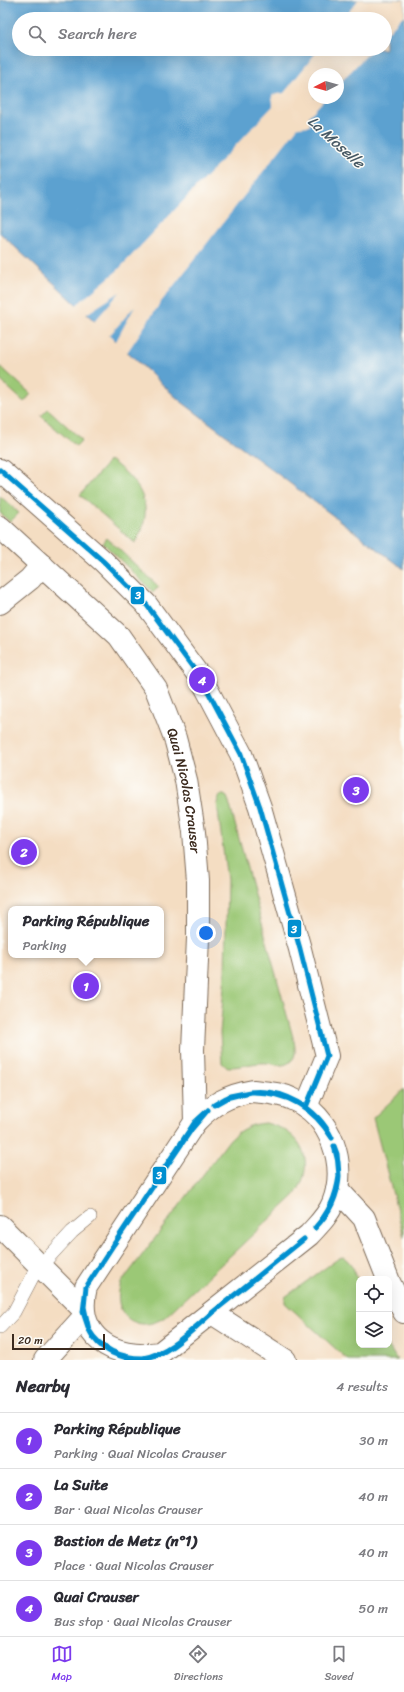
<!DOCTYPE html>
<meta charset="utf-8">
<style>
:root{--surface:#fff;--page:#f7f7f7;--text:#2b2b33;--muted:#7c7c81;--line:#e1e1e2;--accent:#7c3aed}
body{margin:0;font-family:Sriracha,sans-serif;background:var(--page);color:var(--text)}
.controls{position:absolute;right:12px;bottom:12px;display:grid;overflow:hidden;border-radius:8px;box-shadow:0 4px 16px #0002}
.controls button{width:36px;height:36px;display:grid;place-items:center;padding:0;border:0;border-bottom:1px solid var(--line);background:var(--surface);color:var(--text);font:20px sans-serif}
.compass{position:absolute;left:308px;top:68px;width:36px;height:36px;border-radius:50%;background:var(--surface);box-shadow:0 4px 16px #0002;rotate:264deg}
.scale{position:absolute;left:12px;bottom:10px;width:93px;box-sizing:border-box;padding-left:4px;border:2px solid #3b2a1e;border-top:0;font-size:11px;line-height:14px;white-space:nowrap;color:#3b2a1e;-webkit-text-stroke:3px #fdfcf7;paint-order:stroke}
.you{position:absolute;left:206px;top:933px;width:14px;height:14px;margin:-10px;border:3px solid #fff;border-radius:50%;background:#1a73e8;box-shadow:0 0 0 6px #1a73e833}
.badge{display:grid;place-items:center;width:26px;height:26px;border-radius:50%;background:var(--accent);color:#fff;font-size:13px;font-weight:700}
.pin{position:absolute;translate:-50% -50%;border:2px solid #fff;box-shadow:0 1px 4px #0006}
.popup{position:absolute;left:8px;top:906px;width:156px;height:52px;box-sizing:border-box;display:grid;place-content:center;border-radius:8px;background:var(--surface);filter:drop-shadow(0 1px 3px #0005);font-size:13px;white-space:nowrap;color:var(--muted)}
.popup b{font-size:15px;color:var(--text)}
.popup::after{content:'';position:absolute;left:50%;top:100%;margin-left:-8px;border:8px solid transparent;border-top-color:var(--surface)}
.list{margin:0;padding:0;list-style:none}
h2{display:flex;justify-content:space-between;align-items:center;height:52px;margin:0;padding:0 16px;font-size:17px}
h2 small{font-size:13px;font-weight:400;color:var(--muted)}
.list li{display:grid;grid-template-columns:26px 1fr auto;gap:12px;align-items:center;box-sizing:border-box;height:56px;padding:0 16px;border-top:1px solid var(--line)}
.list b{display:block;font-size:15px;white-space:nowrap}
.list p{margin:0;font-size:13px;white-space:nowrap;color:var(--muted)}
.list em{font-size:13px;font-style:normal;color:var(--muted)}
.icon{flex:none;width:22px;height:22px;fill:none;stroke:currentColor;stroke-width:2;stroke-linecap:round;stroke-linejoin:round}
.map{position:relative;flex:none;width:404px;height:1360px;overflow:hidden}
.search{position:absolute;background:var(--surface);box-shadow:0 4px 16px #0002;left:12px;right:12px;top:12px;height:44px;display:flex;align-items:center;gap:10px;box-sizing:border-box;padding:0 14px;border-radius:22px;color:var(--muted);font-size:15px}
.sheet{height:276px;background:var(--surface)}
nav{display:flex;justify-content:space-around;align-items:center;box-sizing:border-box;height:56px;border-top:1px solid var(--line);background:var(--surface);font-size:11px;color:var(--muted)}
nav a{display:grid;justify-items:center;gap:2px}
nav .on{color:var(--accent)}
.map>svg:first-child{display:block}
.green{fill:#9bc876;stroke:#6b794a}
.water{fill:#5ba1d0;stroke:#4b6677;fill-rule:evenodd}
.pier{fill:#f4ddc2}
.lines{fill:none;stroke-linecap:round;stroke-linejoin:round}
.lane-casing{stroke:#7c6957;stroke-width:14}
.street-casing{stroke:#7c6957;stroke-width:24}
.secondary-casing{stroke:#7c6957;stroke-width:24}
.lane{stroke:#fff;stroke-width:13}
.street{stroke:#fff;stroke-width:22}
.secondary{stroke:#fff;stroke-width:22}
.bus-1-casing{stroke:#fdfcf7;stroke-width:8}
.bus-1{stroke:#008fd0;stroke-width:5}
.labels{text-anchor:middle;stroke-width:3;stroke-linejoin:round;paint-order:stroke}
.street-label{font-size:14px;fill:#3b2a1e;stroke:#fdfcf7}
.water-label{font-size:15px;font-style:italic;fill:#485a65;stroke:#fdfcf7}
.line-badge{stroke:#fdfcf7;stroke-width:1.5}
.badge-label{font-size:11px;text-anchor:middle;font-weight:bold;fill:#fff}
</style>
<div class="map">
<svg width="404" height="1360" viewBox="0 0 404 1360">
<rect width="100%" height="100%" fill="#fdfcf7"/>
<filter id="ink" filterUnits="userSpaceOnUse"><feTurbulence type="fractalNoise" baseFrequency=".025" numOctaves="2"/><feDisplacementMap in="SourceGraphic" scale="8" xChannelSelector="R" yChannelSelector="G"/><feConvolveMatrix kernelMatrix="1 2 1 2 8 2 1 2 1" color-interpolation-filters="sRGB"/></filter>
<filter id="wash" filterUnits="userSpaceOnUse"><feTurbulence type="fractalNoise" baseFrequency=".012" numOctaves="4" result="noise"/><feDisplacementMap in="SourceGraphic" scale="16" xChannelSelector="R" yChannelSelector="G"/><feGaussianBlur stdDeviation="0.9" result="paint"/><feColorMatrix in="noise" values="0 0 0 0 0 0 0 0 0 0 0 0 0 0 0 0 0 1.4 0 .05"/><feComposite in="paint" operator="in"/></filter>
<g filter="url(#wash)">
<rect width="100%" height="100%" fill="#f4ddc2"/>
<path class="green" d="M0 366 31 394 24 402 0 380Z
M48 409 82 440 76 446 41 416Z
M110 460C141 483 157 506 135 543L80 495Z
M0 496 19 513 10 522 0 513Z
M107 538 159 587 153 592 103 543Z
M220 795H224L227 797 229 802 294 1041C295 1047 297 1056 291 1061 284 1068 275 1064 267 1063 254 1062 242 1067 230 1067 226 1067 224 1065 222 1063L220 1033 225 974 227 880 217 803Z
M404 1089V1237L373 1118Z
M265 1123C304 1131 317 1164 294 1196L165 1317C137 1336 110 1314 121 1283L230 1139C241 1129 250 1124 265 1123Z
M343 1257C366 1270 359 1322 359 1345H388L397 1360H348L285 1303V1297L339 1258Z"/>
<path class="water" d="M0 0H404V569L179 400 0 233ZM19 19H385V49H19ZM314 74H338V98H314Z"/>
<path class="pier" d="M358 0H404V15L385 35V19H343Z
M319 49H372L338 85V74H314V98H326L309 116 310 126 298 127 161 302 126 354 115 343 135 306 108 337 93 323 120 292 85 315 75 306 117 271 273 106 272 95 284 93Z"/>
</g>
<g filter="url(#ink)">
<g class="lines">
<defs>
<path id="lane" d="M0 1327 14 1312 35 1272 72 1232 90 1217"/>
<path id="street" d="M0 603 30 579 42 565
M0 1226 83 1309"/>
<g id="secondary">
<path d="M0 470 103 561 146 604 202 680 241 754 260 807 300 949 327 1056 306 1107"/>
<path id="s1" d="M0 527 119 636 156 689 175 738 186 780 194 832 198 881V938L193 1050 195 1122"/>
<path d="M253 1091C267 1093 280 1093 292 1099 331 1115 348 1165 333 1203 328 1216 318 1225 309 1235L160 1353C112 1360 74 1336 86 1287L195 1122C212 1104 229 1095 253 1091Z"/>
<path d="M337 1189 364 1218 388 1279"/>
<path d="M389 1282 404 1312"/>
<path d="M212 1313 285 1360"/>
<path d="M45 1360 84 1317"/>
</g>
</defs>
<use href="#lane" class="lane-casing"/>
<use href="#street" class="street-casing"/>
<use href="#secondary" class="secondary-casing"/>
<use href="#lane" class="lane"/>
<use href="#street" class="street"/>
<use href="#secondary" class="secondary"/>
<defs>
<path id="bus-1" d="M0 470 103 561 146 604 202 680 241 754 260 807 300 949 327 1056 306 1107
M250 1092C284 1088 317 1108 332 1138
M250 1092C287 1091 313 1107 332 1138
M214 1105 230 1096 250 1092
M214 1105 226 1098 250 1092
M334 1146 337 1154 339 1176
M334 1146 338 1162 339 1176
M315 1228C329 1212 336 1197 339 1176
M315 1228C329 1214 338 1196 339 1176
M114 1244 195 1122 208 1110
M114 1244 191 1130 208 1110
M262 1273 304 1239
M262 1273 304 1239
M86 1287 84 1307 89 1330
M86 1287 83 1312 89 1330
M86 1287 114 1244
M86 1287 114 1244
M213 1312 262 1273
M213 1312 262 1273
M89 1330C100 1349 121 1358 143 1358
M89 1330C99 1351 120 1360 143 1358
M143 1358C167 1358 195 1327 213 1312
M143 1358C170 1353 192 1329 213 1312"/>
</defs>
<use href="#bus-1" class="bus-1-casing"/>
<use href="#bus-1" class="bus-1"/>
</g>
</g>
<g class="labels">
<g class="street-label">
<text dy="5" stroke="none"><textPath href="#s1" startOffset="332">Quai Nicolas Crauser</textPath></text>
</g>
<g class="water-label">
<text transform="translate(336 142) rotate(42)" y="5">La Moselle</text>
</g>
</g>
<g class="line-badge">
<rect x="130" y="586" width="15" height="19" rx="4" fill="#008fd0"/>
<rect x="287" y="919" width="15" height="19" rx="4" fill="#008fd0"/>
<rect x="152" y="1166" width="15" height="19" rx="4" fill="#008fd0"/>
</g>
<g class="badge-label">
<text x="138" y="599">3</text>
<text x="294" y="933">3</text>
<text x="159" y="1179">3</text>
</g>
</svg>
<div class="controls">
<button><svg class="icon" aria-label="locate" viewBox="0 0 24 24"><circle cx="12" cy="12" r="6"/><path d="M12 2v4M12 18v4M2 12h4M18 12h4"/></svg></button>
<button><svg class="icon" aria-label="layers" viewBox="0 0 24 24"><path d="M12 4l9 5-9 5-9-5zM3 14l9 5 9-5"/></svg></button>
</div>
<svg class="compass" viewBox="-18 -18 36 36"><path d="M0-13l5 13h-10z" fill="#e53935"/><path d="M0 13l5-13h-10z" fill="#7c7c81"/></svg>
<div class="scale">20 m</div>
<div class="you"></div>
<div class="pin badge" style="left:86px;top:986px">1</div>
<div class="popup"><b>Parking République</b>Parking</div>
<div class="pin badge" style="left:24px;top:852px">2</div>
<div class="pin badge" style="left:356px;top:790px">3</div>
<div class="pin badge" style="left:202px;top:680px">4</div>
<div class="search"><svg class="icon" aria-label="search" viewBox="0 0 24 24"><circle cx="10" cy="10" r="6"/><path d="M15 15l6 6"/></svg>Search here</div>
</div>
<section class="sheet">
<h2>Nearby<small>4 results</small></h2>
<ul class="list">
<li><span class="badge">1</span><div><b>Parking République</b><p>Parking · Quai Nicolas Crauser</p></div><em>30 m</em></li>
<li><span class="badge">2</span><div><b>La Suite</b><p>Bar · Quai Nicolas Crauser</p></div><em>40 m</em></li>
<li><span class="badge">3</span><div><b>Bastion de Metz (n°1)</b><p>Place · Quai Nicolas Crauser</p></div><em>40 m</em></li>
<li><span class="badge">4</span><div><b>Quai Crauser</b><p>Bus stop · Quai Nicolas Crauser</p></div><em>50 m</em></li>
</ul>
</section>
<nav>
<a class="on"><svg class="icon" aria-label="map" viewBox="0 0 24 24"><path d="M3 6l6-2 6 2 6-2v14l-6 2-6-2-6 2zM9 4v14M15 6v14"/></svg>Map</a>
<a><svg class="icon" aria-label="directions" viewBox="0 0 24 24"><path d="M12 3l9 9-9 9-9-9zM9 14v-3h6M13 9l2 2-2 2"/></svg>Directions</a>
<a><svg class="icon" aria-label="saved" viewBox="0 0 24 24"><path d="M7 4h10v16l-5-4-5 4z"/></svg>Saved</a>
</nav>
